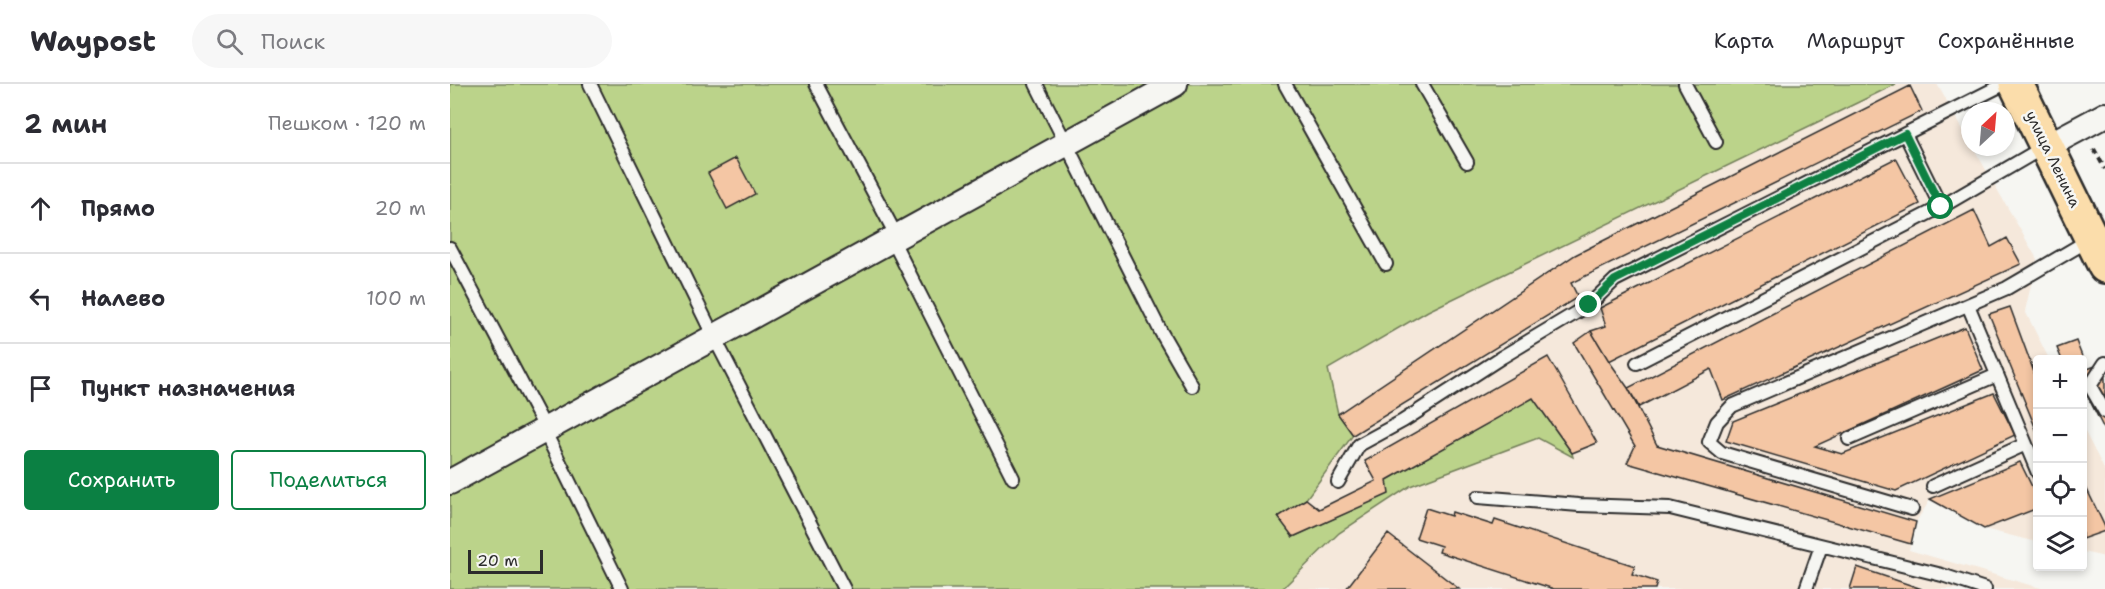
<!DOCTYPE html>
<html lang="ru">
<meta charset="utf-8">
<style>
:root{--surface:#fff;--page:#f7f7f7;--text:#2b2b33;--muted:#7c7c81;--line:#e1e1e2;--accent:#0b8043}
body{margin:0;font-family:"Shantell Sans",sans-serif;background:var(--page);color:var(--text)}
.controls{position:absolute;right:18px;bottom:18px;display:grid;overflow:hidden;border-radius:6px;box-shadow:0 3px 9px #0003}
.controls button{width:54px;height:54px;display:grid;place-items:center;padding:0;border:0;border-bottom:2px solid var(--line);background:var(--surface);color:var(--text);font:30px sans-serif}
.compass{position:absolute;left:1511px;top:18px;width:54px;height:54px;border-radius:50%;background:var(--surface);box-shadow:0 3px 9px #0003;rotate:26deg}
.scale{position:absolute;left:18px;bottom:15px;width:75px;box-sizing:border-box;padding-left:6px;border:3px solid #2b2b2b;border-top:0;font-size:16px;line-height:21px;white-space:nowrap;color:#2b2b2b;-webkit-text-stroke:4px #f6f6f2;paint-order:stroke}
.stop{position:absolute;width:18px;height:18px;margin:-14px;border:4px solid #0b8043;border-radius:50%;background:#fff}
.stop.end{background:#0b8043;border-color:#fff;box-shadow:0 2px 6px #0008}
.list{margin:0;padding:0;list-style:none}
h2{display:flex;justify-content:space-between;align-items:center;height:78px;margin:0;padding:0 24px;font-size:26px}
h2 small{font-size:20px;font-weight:400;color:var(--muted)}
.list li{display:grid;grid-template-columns:39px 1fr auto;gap:18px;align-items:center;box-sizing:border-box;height:90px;padding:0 24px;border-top:2px solid var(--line)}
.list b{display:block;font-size:22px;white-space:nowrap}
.list em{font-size:20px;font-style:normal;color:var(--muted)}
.actions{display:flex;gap:12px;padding:18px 24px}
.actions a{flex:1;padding:14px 0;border:2px solid var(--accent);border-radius:6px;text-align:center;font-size:21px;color:var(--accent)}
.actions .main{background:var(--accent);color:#fff}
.icon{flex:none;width:33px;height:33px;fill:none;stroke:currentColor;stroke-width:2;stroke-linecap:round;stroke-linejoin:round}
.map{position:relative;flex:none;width:1655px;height:505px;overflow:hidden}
header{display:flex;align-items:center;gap:36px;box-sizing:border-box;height:84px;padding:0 30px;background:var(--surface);border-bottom:2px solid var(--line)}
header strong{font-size:28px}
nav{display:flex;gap:33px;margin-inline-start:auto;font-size:21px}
.search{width:420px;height:54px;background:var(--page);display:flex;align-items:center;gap:15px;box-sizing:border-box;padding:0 21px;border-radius:33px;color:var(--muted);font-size:22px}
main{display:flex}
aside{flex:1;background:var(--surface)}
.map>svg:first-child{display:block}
.built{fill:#f5e8db}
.green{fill:#bbd38a;stroke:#737f5a;stroke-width:1.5}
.building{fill:#f4c6a4;stroke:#2b2b2b;stroke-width:1.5}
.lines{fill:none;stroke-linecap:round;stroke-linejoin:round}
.lane-casing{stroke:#2b2b2b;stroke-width:16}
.street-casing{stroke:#2b2b2b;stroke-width:28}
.primary-casing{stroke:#2b2b2b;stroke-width:38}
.path{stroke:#2b2b2b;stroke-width:4;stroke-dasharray:6 4.5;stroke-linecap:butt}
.lane{stroke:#f6f6f2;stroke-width:12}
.street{stroke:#f6f6f2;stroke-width:24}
.primary{stroke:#fbddab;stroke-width:33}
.route{stroke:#0b8043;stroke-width:8}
.labels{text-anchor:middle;stroke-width:5;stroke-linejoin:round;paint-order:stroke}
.street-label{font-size:15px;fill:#2b2b2b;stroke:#f6f6f2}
</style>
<header>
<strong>Waypost</strong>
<div class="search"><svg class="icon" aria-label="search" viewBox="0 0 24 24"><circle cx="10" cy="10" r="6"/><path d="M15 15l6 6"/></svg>Поиск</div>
<nav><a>Карта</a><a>Маршрут</a><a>Сохранённые</a></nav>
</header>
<main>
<aside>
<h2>2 мин<small>Пешком · 120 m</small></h2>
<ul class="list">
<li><svg class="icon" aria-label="ahead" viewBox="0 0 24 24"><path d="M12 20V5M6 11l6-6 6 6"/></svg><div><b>Прямо</b></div><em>20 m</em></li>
<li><svg class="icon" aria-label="left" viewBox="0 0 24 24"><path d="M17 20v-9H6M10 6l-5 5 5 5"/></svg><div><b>Налево</b></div><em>100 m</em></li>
<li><svg class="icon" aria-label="arrive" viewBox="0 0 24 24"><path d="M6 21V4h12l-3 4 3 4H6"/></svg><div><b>Пункт назначения</b></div></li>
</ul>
<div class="actions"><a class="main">Сохранить</a><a>Поделиться</a></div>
</aside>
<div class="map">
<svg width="1655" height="505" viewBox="0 0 1655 505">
<rect width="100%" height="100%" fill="#f6f6f2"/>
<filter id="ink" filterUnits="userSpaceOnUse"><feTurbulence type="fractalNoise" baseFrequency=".0167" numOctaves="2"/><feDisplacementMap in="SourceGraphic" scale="12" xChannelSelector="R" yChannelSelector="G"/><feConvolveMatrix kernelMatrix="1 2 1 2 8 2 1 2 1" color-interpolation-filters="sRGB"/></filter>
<g filter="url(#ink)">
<path class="built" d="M1446 0H1487L1520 58V63H1523L1587 175 1575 227 1599 275 1588 276 1587 458 1534 445 1480 416 1466 438 1459 466 1594 505H832L889 449 960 402 1088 354 1122 373V369L1083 315 939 410 843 453 829 433 856 415 888 330 878 286 978 227Z
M1632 342 1655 387V473L1633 468Z"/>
<path class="green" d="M0 0H1446L978 227 878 285 888 330 903 351 856 415 829 433 843 453 938 410 937 396 1083 314 1122 369 1123 373 1088 354 960 402 889 449 832 505H0Z"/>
<path class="building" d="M1460 2 1472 27 1121 199 1128 213 903 351 888 330 1125 171Z
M286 74 305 110 277 125 258 89Z
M1446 74 1470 120 1159 277 1141 247 1156 242 1150 224Z
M1524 126 1541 163 1557 154 1571 180 1273 316 1261 285 1189 323 1178 304Z
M1560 223 1588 299V350L1539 230Z
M1515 243 1533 286 1365 362 1392 370 1544 309 1565 351 1446 407 1276 357 1283 337Z
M1141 247 1159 277 1178 304 1207 361 1466 438 1461 460 1177 379 1185 362 1124 259Z
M1626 257 1637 285 1632 287V276H1612L1607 264Z
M1098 273 1147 359 1122 369 1083 314 937 396 939 410 843 453 828 433 856 415 869 425 926 397 915 377Z
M1648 281 1655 294V347L1632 301V287Z
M1570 378 1588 415V424L1534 445 1480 415Z
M1632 395 1655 443V447L1632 455Z
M976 424 1001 432 1002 428 1043 441 1045 436 1185 482 1182 490 1207 498 1205 505H1104L989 468 991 462 966 454Z
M938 450 1009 505H896Z
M1407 483 1472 505H1400Z"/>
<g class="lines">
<defs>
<path id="lane" d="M140 0 264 253 394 505
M366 0 447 153V165L563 394
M586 0 711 248 742 302
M835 0 936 180
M972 0 1017 78
M1235 0 1266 58
M1491 123 1594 63
M0 164 91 336 94 346 172 505
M1518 221 1588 389
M1187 279 1491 123 1455 50
M1655 279 1640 302 1655 328
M1399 355 1547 291
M888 398 909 361 953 337 1052 273 1139 221 1165 196 1554 0
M1483 402 1576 360
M1028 413 1129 421 1220 424 1492 491 1535 505
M1462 425 1272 369 1259 358 1267 338 1282 322 1557 204 1639 156
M1356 505 1371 462"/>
<path id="street" d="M1597 62 1655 31
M0 398 725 0"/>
<path id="primary" d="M1566 0 1655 182"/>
</defs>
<use href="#lane" class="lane-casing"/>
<use href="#street" class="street-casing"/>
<use href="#primary" class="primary-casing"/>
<path class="path" d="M1644 65 1655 85"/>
<use href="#lane" class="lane"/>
<use href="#street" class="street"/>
<use href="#primary" class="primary"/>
</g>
</g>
<g class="lines" filter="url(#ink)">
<path class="route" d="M1139 221 1165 196 1455 50 1491 123"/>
</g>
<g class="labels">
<g class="street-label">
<text transform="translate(1603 75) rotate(64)" y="5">улица Ленина</text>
</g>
</g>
</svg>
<div class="controls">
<button>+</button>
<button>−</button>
<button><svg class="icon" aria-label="locate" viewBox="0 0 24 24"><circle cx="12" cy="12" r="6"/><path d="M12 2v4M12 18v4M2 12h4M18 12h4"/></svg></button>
<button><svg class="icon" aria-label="layers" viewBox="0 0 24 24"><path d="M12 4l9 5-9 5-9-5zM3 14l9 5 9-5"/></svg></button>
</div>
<svg class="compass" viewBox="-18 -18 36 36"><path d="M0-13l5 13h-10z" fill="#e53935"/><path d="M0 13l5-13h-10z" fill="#7c7c81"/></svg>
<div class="scale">20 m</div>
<div class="stop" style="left:1491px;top:123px"></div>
<div class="stop end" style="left:1139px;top:221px"></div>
</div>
</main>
